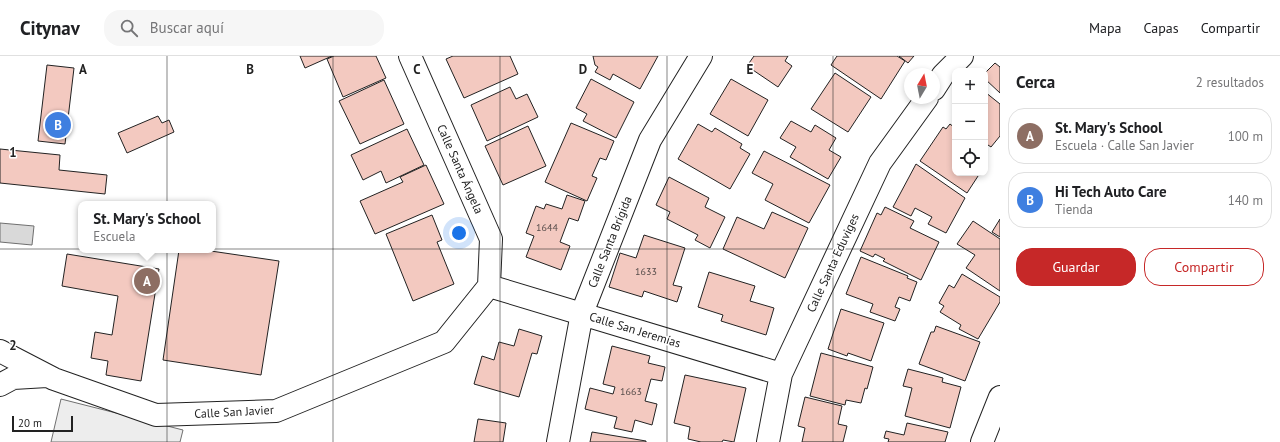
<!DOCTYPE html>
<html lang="es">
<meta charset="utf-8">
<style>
:root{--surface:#fff;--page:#f6f6f6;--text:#202124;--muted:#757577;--line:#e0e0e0;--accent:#c62828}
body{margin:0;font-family:"PT Sans",sans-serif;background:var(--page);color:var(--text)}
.controls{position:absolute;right:12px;top:12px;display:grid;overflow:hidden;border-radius:8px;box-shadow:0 2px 6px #0003}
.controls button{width:36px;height:36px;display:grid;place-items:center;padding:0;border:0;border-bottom:1px solid var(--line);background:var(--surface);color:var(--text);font:20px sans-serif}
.compass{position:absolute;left:904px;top:12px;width:36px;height:36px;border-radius:50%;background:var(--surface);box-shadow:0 2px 6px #0003;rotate:10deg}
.scale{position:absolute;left:12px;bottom:10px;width:61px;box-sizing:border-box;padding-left:4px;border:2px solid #222;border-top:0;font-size:11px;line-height:14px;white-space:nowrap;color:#222;-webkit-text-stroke:3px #fff;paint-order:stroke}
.you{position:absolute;left:459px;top:177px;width:14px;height:14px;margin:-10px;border:3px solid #fff;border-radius:50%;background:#1a73e8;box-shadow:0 0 0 6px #1a73e833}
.badge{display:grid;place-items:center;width:26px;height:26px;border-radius:50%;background:var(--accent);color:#fff;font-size:13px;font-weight:700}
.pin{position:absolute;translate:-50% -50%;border:2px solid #fff;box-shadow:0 1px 4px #0006}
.popup{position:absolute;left:78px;top:145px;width:138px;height:52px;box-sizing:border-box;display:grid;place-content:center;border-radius:8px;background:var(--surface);filter:drop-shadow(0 1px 3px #0005);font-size:13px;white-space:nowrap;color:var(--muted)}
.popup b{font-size:15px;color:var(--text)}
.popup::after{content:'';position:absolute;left:50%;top:100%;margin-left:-8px;border:8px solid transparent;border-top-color:var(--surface)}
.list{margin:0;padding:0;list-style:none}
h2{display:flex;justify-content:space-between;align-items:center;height:52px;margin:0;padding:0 16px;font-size:17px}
h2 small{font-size:13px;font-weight:400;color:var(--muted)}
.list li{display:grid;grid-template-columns:26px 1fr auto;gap:12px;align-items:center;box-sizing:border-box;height:56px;margin:0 8px 8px;padding:0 8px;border:1px solid var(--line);border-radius:16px}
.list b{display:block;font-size:15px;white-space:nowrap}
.list p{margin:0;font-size:13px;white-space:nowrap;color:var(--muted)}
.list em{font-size:13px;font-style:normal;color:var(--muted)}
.actions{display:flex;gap:8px;padding:12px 16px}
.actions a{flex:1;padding:9px 0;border:1px solid var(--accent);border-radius:16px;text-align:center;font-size:14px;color:var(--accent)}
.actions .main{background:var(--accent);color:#fff}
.icon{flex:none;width:22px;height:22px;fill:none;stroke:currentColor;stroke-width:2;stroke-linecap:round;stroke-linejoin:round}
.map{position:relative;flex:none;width:1000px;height:386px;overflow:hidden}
header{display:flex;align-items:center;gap:24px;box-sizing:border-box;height:56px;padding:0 20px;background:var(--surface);border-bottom:1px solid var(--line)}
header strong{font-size:19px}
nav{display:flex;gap:22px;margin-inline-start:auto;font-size:14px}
.search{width:280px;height:36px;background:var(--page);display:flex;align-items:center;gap:10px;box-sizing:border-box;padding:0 14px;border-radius:16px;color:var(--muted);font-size:15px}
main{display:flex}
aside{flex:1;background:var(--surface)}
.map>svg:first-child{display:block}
.parking{fill:#ededed;stroke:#6f6f6f}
.water{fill:#d9d9d9;stroke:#6f6f6f}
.building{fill:#f3c9c0;stroke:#222}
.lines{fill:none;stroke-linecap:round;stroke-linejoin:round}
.minor-casing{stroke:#222;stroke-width:24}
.minor{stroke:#fff;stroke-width:22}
.grid{fill:none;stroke:#222;stroke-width:1;stroke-opacity:0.55}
.labels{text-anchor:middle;stroke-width:3;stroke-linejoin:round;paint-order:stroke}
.number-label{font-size:10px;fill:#564c4a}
.street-label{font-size:12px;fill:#222;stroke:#fff}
.grid-label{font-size:13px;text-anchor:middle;font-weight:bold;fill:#222;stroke:#fff;stroke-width:3;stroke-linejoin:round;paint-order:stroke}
</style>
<header>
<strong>Citynav</strong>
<div class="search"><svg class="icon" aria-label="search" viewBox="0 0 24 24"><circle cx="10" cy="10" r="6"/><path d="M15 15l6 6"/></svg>Buscar aquí</div>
<nav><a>Mapa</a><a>Capas</a><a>Compartir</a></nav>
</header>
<main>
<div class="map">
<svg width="1000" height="386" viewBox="0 0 1000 386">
<rect width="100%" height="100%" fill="#fff"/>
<path class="parking" d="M61 343 183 374 180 386H51Z"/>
<path class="water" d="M0 167 34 170 32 189 0 186Z"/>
<path class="building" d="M300 0H332L305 12Z
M334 0H376L386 22 343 41 327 3Z
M453 0H510L518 18 464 42 446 3Z
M593 0H658L640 33 613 18 610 24 595 16 598 11 595 9Z
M754 0H788L785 5 792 10 778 31 747 10Z
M837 0H897L905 5 881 43 831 9Z
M899 0H914L908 7Z
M995 7 1000 11V37L985 23V17Z
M47 9 74 12 65 88 38 85Z
M835 17 871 41 848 76 811 53Z
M591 23 634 46 616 82 583 65 587 58 576 52Z
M731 23 768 44 748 80 710 58Z
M384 24 404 68 360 88 339 45Z
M510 31 516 43 527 38 538 61 487 85 471 49Z
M985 36 1000 48V80L991 91 985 87Z
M158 60 162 67 169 64 174 76 127 97 118 77Z
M791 65 811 76 815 69 836 82 829 94 841 101 828 123 790 101 796 91 780 82Z
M571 67 614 85 606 104 600 102 592 120 597 122 587 145 545 126Z
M698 68 712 76 715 72 742 88 740 92 750 98 730 133 678 103Z
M950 68 955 72V117H980L967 137 920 105 943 71 946 73Z
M528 70 546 110 503 129 485 90Z
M407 73 424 109 386 127 381 115 363 124 351 99Z
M0 93 60 99 59 114 107 119 105 138 0 127Z
M764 95 830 129 809 167 765 144 773 128 752 117Z
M916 108 965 142 946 177 928 168 932 161 915 152 911 160 893 151Z
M426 109 444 148 375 178 360 145 403 126 400 121Z
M669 121 709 142 705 151 725 161 710 192 695 184 698 179 667 163 670 156 656 149Z
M567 139 585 145 578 165 569 162 560 186 570 190 561 214 526 201 534 180 526 177 536 150 544 153 546 148 562 153Z
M885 151 914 165 910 172 939 186 921 224 883 205 885 203 875 198 873 201 860 195 877 157 881 159Z
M772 156 808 172 785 222 723 193 737 161 764 173Z
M432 159 442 184 437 186 454 228 413 245 386 178Z
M1000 163V181L992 176Z
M973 165 1000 183V235L966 212 975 199 957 188Z
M644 179 685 192 673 229 682 231 677 246 644 235 642 241 609 231 620 197 636 202Z
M179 194H204L279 205 261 319 163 304Z
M67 198 159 213 141 325 106 319 108 305 91 302 95 276 112 279 118 240 62 230Z
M861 201 908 220 907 222 917 226 910 245 899 241 895 251 900 253 895 265 870 256 873 248 846 238Z
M709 216 755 230 750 245 774 252 766 279 721 265 723 259 698 251Z
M962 218 1000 241V246L978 283 959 273 961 269 940 256 944 250 939 247 949 229 954 232Z
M841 253 884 267 871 305 848 297 847 300 828 293Z
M936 270 980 286 965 325 919 308 931 276H934Z
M519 273 542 280 537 298 532 297 519 341 474 328 482 300 494 304 499 286 514 290Z
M612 290 650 300 648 307 665 311 662 325 651 323 645 345 657 348 652 369 635 364 632 376 614 372 617 361 585 353 590 332 613 338 615 331 603 328Z
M821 297 873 311 867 333 865 332 861 347 846 344 845 349 810 340Z
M908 313 943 322 942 326 961 331 950 372 905 360 912 332 903 330Z
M685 319 746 332 734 386 723 384 722 386H701L688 383 690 371 674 367Z
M805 341 842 350 838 368 847 370 843 386H802L805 372 798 370Z
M478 363 506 367 503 386H474Z
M907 367 948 376 945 386H888L889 383 884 382 886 375 904 379Z
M592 376 646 385V386H590Z"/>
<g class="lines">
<defs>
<path id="minor" d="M410 0 491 183 489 230
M934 33 943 19 962 0
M489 230 781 318
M0 295 54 323 156 359 276 355 444 286 489 230
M0 329 13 322 47 320
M558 386 582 257 650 84 701 0
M768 386 781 318 880 107 927 42
M982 386 1000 341"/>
</defs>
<use href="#minor" class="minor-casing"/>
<use href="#minor" class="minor"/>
</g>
<path class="grid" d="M167 0V386M333 0V386M500 0V386M667 0V386M833 0V386M0 193H1000"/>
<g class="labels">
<g class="number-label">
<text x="547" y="175">1644</text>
<text x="646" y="219">1633</text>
<text x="631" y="339">1663</text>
</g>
<g class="street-label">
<text transform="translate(460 113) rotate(66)" y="4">Calle Santa Ángela</text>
<text transform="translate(610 186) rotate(-68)" y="4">Calle Santa Brígida</text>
<text transform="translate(833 207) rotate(-65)" y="4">Calle Santa Eduviges</text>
<text transform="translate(635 274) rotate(17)" y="4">Calle San Jeremías</text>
<text transform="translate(234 356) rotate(-3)" y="4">Calle San Javier</text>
</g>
</g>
<g class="grid-label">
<text x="83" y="18">A</text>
<text x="250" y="18">B</text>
<text x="417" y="18">C</text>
<text x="583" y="18">D</text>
<text x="750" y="18">E</text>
<text x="13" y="101">1</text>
<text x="13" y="294">2</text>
</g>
</svg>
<div class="controls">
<button>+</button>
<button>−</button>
<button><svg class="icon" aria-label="locate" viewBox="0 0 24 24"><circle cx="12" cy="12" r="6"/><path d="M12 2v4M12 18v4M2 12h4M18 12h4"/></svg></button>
</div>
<svg class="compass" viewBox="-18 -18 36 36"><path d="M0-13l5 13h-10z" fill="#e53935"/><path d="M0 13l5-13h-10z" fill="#757577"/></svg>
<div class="scale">20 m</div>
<div class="you"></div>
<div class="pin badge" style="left:147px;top:225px;background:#8d6e63">A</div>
<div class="popup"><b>St. Mary's School</b>Escuela</div>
<div class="pin badge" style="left:58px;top:69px;background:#3f7fe0">B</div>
</div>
<aside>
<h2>Cerca<small>2 resultados</small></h2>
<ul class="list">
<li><span class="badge" style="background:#8d6e63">A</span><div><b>St. Mary's School</b><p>Escuela · Calle San Javier</p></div><em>100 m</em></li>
<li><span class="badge" style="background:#3f7fe0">B</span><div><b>Hi Tech Auto Care</b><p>Tienda</p></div><em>140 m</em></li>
</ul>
<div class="actions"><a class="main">Guardar</a><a>Compartir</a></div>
</aside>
</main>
